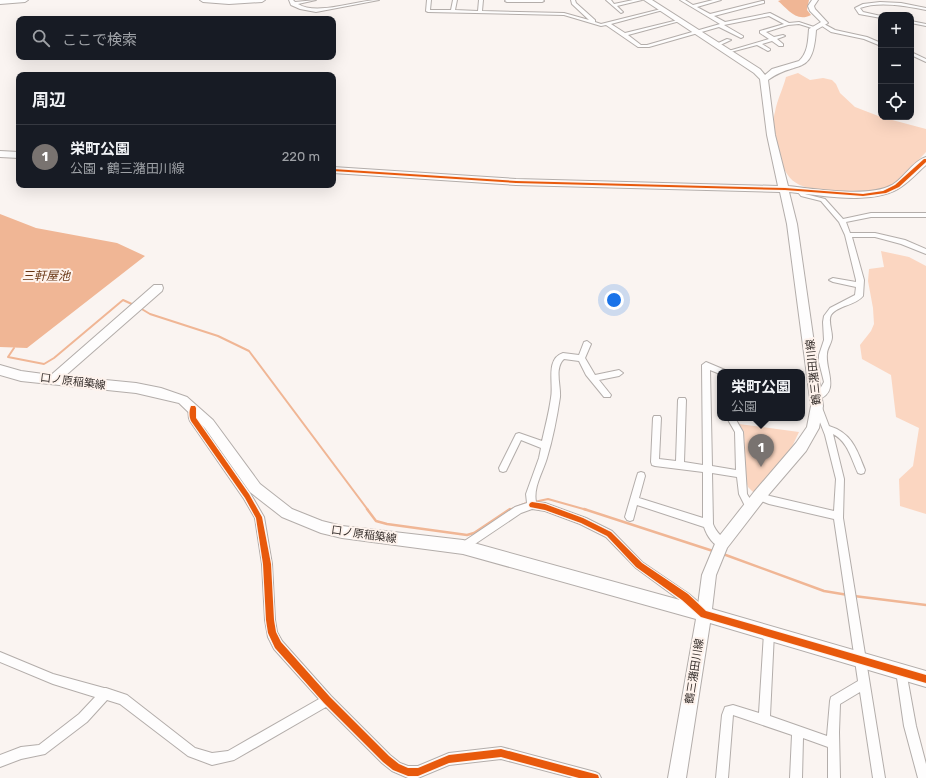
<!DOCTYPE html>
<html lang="ja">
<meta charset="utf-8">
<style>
:root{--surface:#171b24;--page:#20242c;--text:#f1f3f6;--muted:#9ea1a6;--line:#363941;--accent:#797370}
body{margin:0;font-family:Rubik,"Noto Sans JP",sans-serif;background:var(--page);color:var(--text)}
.controls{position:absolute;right:12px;top:12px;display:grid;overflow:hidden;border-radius:8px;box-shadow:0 4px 16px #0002}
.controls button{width:36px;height:36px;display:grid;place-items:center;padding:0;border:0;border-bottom:1px solid var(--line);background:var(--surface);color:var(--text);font:20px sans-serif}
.you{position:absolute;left:614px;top:300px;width:14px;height:14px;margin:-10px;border:3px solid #fff;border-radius:50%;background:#1a73e8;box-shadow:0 0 0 6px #1a73e833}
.badge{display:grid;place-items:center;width:26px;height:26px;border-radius:50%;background:var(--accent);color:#fff;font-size:13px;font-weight:700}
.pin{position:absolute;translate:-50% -33px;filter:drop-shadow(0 1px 2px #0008)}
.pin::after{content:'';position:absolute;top:21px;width:14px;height:12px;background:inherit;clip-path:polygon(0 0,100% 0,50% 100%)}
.popup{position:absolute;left:717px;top:369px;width:88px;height:52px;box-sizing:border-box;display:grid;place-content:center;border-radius:8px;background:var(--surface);filter:drop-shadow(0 1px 3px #0005);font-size:13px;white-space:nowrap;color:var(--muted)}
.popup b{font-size:15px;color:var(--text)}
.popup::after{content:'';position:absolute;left:50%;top:100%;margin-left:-8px;border:8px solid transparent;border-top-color:var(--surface)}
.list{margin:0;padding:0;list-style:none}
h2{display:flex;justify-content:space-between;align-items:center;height:52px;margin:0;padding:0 16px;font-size:17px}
h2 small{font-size:13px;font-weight:400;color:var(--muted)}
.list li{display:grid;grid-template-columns:26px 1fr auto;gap:12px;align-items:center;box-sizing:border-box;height:64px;padding:0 16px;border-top:1px solid var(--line)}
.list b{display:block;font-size:15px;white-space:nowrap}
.list p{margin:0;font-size:13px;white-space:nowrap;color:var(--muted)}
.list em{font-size:13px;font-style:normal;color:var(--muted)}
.icon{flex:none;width:22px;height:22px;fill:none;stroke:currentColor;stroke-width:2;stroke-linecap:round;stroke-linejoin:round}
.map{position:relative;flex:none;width:926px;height:778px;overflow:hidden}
.search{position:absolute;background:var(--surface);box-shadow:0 4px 16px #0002;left:16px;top:16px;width:320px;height:44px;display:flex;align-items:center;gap:10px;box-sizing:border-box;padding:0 14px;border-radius:8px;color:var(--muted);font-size:15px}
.panel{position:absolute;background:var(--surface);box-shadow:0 4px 16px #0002;left:16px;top:72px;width:320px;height:116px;border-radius:8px}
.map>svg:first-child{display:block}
.green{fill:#fbd6c1}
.water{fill:#f0b695}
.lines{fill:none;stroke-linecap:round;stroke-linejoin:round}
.stream-far1{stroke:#f0b695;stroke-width:2}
.stream{stroke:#f0b695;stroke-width:2.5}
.street-casing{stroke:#b3adaa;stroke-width:2}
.secondary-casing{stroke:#b3adaa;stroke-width:2}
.street{fill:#fefdfd;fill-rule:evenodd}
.secondary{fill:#fefdfd;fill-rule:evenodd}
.cycleway-casing{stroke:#fef3ed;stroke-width:2}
.cycleway{fill:#e8590c;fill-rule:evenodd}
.labels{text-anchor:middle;stroke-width:4;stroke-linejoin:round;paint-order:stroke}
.street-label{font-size:11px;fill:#342d2a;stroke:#fef3ed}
.water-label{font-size:12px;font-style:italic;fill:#673412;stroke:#fef3ed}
</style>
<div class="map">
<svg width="926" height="778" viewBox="0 0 926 778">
<rect width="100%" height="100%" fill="#faf4f1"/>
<path class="green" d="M798 73 810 80 823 78 832 80 836 84 840 93 855 107 881 117 926 129V152C916 162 905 177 893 184 875 194 853 192 833 191 794 189 783 181 777 142 775 132 772 121 775 112 777 100 783 89 786 77Z
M881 251 909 257 926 266V514L900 506 899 479 913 466 919 428 896 417 891 375 862 359 860 345 871 331 874 324 873 308 868 281 869 269 884 267Z
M739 424 799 432 789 453 755 494 748 487 746 481 744 432Z"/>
<path class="water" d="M781 0H809L807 10 811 15C796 23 787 8 778 1Z
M0 214 36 228 117 243 145 256 27 348 0 347Z"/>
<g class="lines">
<path class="stream-far1" d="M140 308 150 314 218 336 249 351 368 510
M14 348 8 357 44 364 54 358 123 300 134 305
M534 502 548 499 587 510
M509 510 529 502"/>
<path class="stream" d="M367 509 376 521 387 524 467 535 474 533 510 509
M584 509 713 551
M723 554 824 591 848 595
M854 596 926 605"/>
<defs>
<path id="street" d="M289 0H293L295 2 316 0 298 4C317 16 356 0 379 0L316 12 300 9 291 5Z
M427 0H431L430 10H451L453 0H457L455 10 478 11 479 0H483L482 11 564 13 589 20 572 4 571 0H575L576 3 595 20V22L601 24 661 9 663 10 611 24 625 33 678 20 680 21 628 35 641 45H647L720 24 680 0H685L693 5 713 0H721L697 7 710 14 762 1H764V3L714 16 725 22 770 13 789 23 799 22 817 28 815 29 799 24 788 25 766 32 774 37 783 35 785 36 777 39 783 44V46H779L772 41 762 44 770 49V50L768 51 757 45 727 53 725 52 769 39 760 33V31L784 24 769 16 724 25 743 36V37L741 38 719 27 649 47H638L606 25 601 26 564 15 428 12 426 11Z
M506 0H543L544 1 542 2H507L505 1Z
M606 0H611L614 4 633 0H642L617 6 623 12 621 13Z
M880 2 901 3 926 8V10C906 6 879 1 860 8L863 12 881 16V18L859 14 855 8 863 4Z
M911 21 926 24V26L911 23Z
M824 24 835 30 867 37 881 43V46L864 39 831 32 822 26V25Z
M727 39 731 40 718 46 714 45Z
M911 52 926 59V62L911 55Z
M800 189 802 190 805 194 825 199 843 219 871 213H926V217H871L846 222 850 233H875L905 240 926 249V254L901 244 875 237H852L864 280 863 296C855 306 838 305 831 315 828 321 832 330 832 337 832 343 827 348 827 354 825 370 841 392 817 400L814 399 813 397 820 389 824 382 819 362V355L824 340 823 322 824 316 830 308 855 295 856 287 833 282 829 280 833 278 856 282V280L845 235 839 222 821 201 801 196 797 191Z
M587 341 591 344 585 358 595 375 619 370 623 373 619 376 599 380 611 395 610 397H604L586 375 579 361 564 359C554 368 561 386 560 397 557 417 553 438 547 458 543 472 533 487 536 502L545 503 586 518 612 531 642 562 689 594 704 607 705 610 704 613 700 615 636 568 606 537 580 524 545 511 532 509 521 513 466 550 463 551 460 550 458 547 460 544 515 507 527 503 526 494 539 458 541 448 521 440 506 471 503 472 500 471 499 468 516 434 519 433 542 441C545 427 549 413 551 398 554 384 545 359 563 353L579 355 584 342Z
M706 362 725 370 726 372H720V374L710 370 712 466 736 470 735 432 727 418H735L743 432 747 494 755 507 753 510 750 511 747 510 739 494 737 477 712 473 713 524C716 533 723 536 727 544L725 547 722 548C713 545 707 536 704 527L637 505 633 520 630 521 627 520 625 517 637 476 638 473 641 472 644 473 645 476 639 498 703 518V472L655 466 652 465 651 462 653 418 654 416H660L661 418 659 459 676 461 678 400 679 398H685L686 400 684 462 703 465 702 365Z
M818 404 821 405 829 426C852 433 857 450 865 470L864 473 861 474 858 473C851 458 848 442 833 434L844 479 843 518 885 778H873L860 692 840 704 839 732 840 778H828V747L803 738 802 778H790L792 735 733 715 728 778H716L722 715 725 707 733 705 759 713 764 633 765 629 769 628 773 629 774 633 770 716 827 736 830 701 831 697 858 681 834 519 769 504 756 499 755 496 756 493 759 492 770 496 834 511 836 479 825 435 814 407 815 405Z
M193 405 196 406 197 418 250 493 264 517 272 564 275 620 277 632 282 641 331 696 390 755 400 763 408 766H418L449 753 501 747 595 772 599 774 601 778H573L501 759 449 765 418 778H408L392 771 382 763 326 707 234 760 212 765 188 756 120 704 107 700 87 722 45 754 21 759 0 767V755L21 747 39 745 79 714 95 697 53 684 0 662V652L53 674 104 688H106L127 695 195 748 212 753 228 751 319 699 274 649 268 637 265 620 262 564 255 518 244 499 190 421C188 417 188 410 190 406Z
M901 666 905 667 906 671 916 726 926 764V778H918L904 726 896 671 897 667Z"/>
<path id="secondary" d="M0 0H28L25 2 0 4Z
M200 0H265L262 2 229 4 203 2Z
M644 0H652L760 69 765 75 772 69 799 61C808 53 808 41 809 29L821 22 810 11 808 6 812 0H818L814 6 815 9 828 23 816 30C813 78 797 59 768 80L775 135 788 186C816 189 868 198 892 185 904 178 913 161 926 157V165C918 172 910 181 901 187 875 206 820 195 789 192L797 224 823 406 819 428 806 451 764 500 727 548 716 575 712 609 926 671V687L710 623 686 778H668L696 619 463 554 342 538 321 533 282 517 250 492 205 428 179 403 136 393 21 381 0 375V365L21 371 51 375 154 285H162L163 288 162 291 65 376 136 383 161 388 187 397 213 420 260 484 292 509 322 521 342 526 463 540 698 605 702 575 717 539 754 492 796 443 807 427 811 406 787 224 780 192 516 185 333 173V167L516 179 778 186 767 135 760 79 754 73Z
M0 151 19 152V158L0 157Z"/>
</defs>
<use href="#street" class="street-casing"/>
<use href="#secondary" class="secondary-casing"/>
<use href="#street" class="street"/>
<use href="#secondary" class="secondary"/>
<defs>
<path id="cycleway" d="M924 159H926V162L899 187 886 193 863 196 785 190 516 183 333 171V169L516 181 785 188 863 194 883 191 895 185Z
M191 406H195L196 408V418L249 494 262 517 271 564 274 620 276 632 281 642 330 697 389 756 399 764 408 768H418L449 755 501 749 595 774 598 775 599 778H579L501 757 449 763 418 776H408L393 770 383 762 324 703 275 648 268 633 266 620 263 564 256 518 245 498 191 421C189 417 189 410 191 406Z
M532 502 545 504 583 518 611 532 642 563 688 594 706 611 926 675V683L701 617 682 600 636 567 607 536 581 523 545 510 530 507 529 505 530 503Z"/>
</defs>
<use href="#cycleway" class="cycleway-casing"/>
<use href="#cycleway" class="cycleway"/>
</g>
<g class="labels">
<g class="street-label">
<text transform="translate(813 372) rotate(-96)" y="4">鶴三潴田川線</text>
<text transform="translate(73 381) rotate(7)" y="4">口ノ原稲築線</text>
<text transform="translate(364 534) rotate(8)" y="4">口ノ原稲築線</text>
<text transform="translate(694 671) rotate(-81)" y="4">鶴三潴田川線</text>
</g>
<g class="water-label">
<text x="46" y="280">三軒屋池</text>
</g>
</g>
</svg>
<div class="controls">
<button>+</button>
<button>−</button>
<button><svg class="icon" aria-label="locate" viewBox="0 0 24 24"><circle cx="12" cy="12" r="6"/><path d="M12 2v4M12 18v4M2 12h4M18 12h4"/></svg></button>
</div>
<div class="you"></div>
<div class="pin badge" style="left:761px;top:467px">1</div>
<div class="popup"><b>栄町公園</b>公園</div>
<div class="search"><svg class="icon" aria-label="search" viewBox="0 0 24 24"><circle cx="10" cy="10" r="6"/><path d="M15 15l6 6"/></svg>ここで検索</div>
<section class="panel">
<h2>周辺<small></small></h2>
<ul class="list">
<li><span class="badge">1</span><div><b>栄町公園</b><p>公園 · 鶴三潴田川線</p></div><em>220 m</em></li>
</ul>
</section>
</div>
